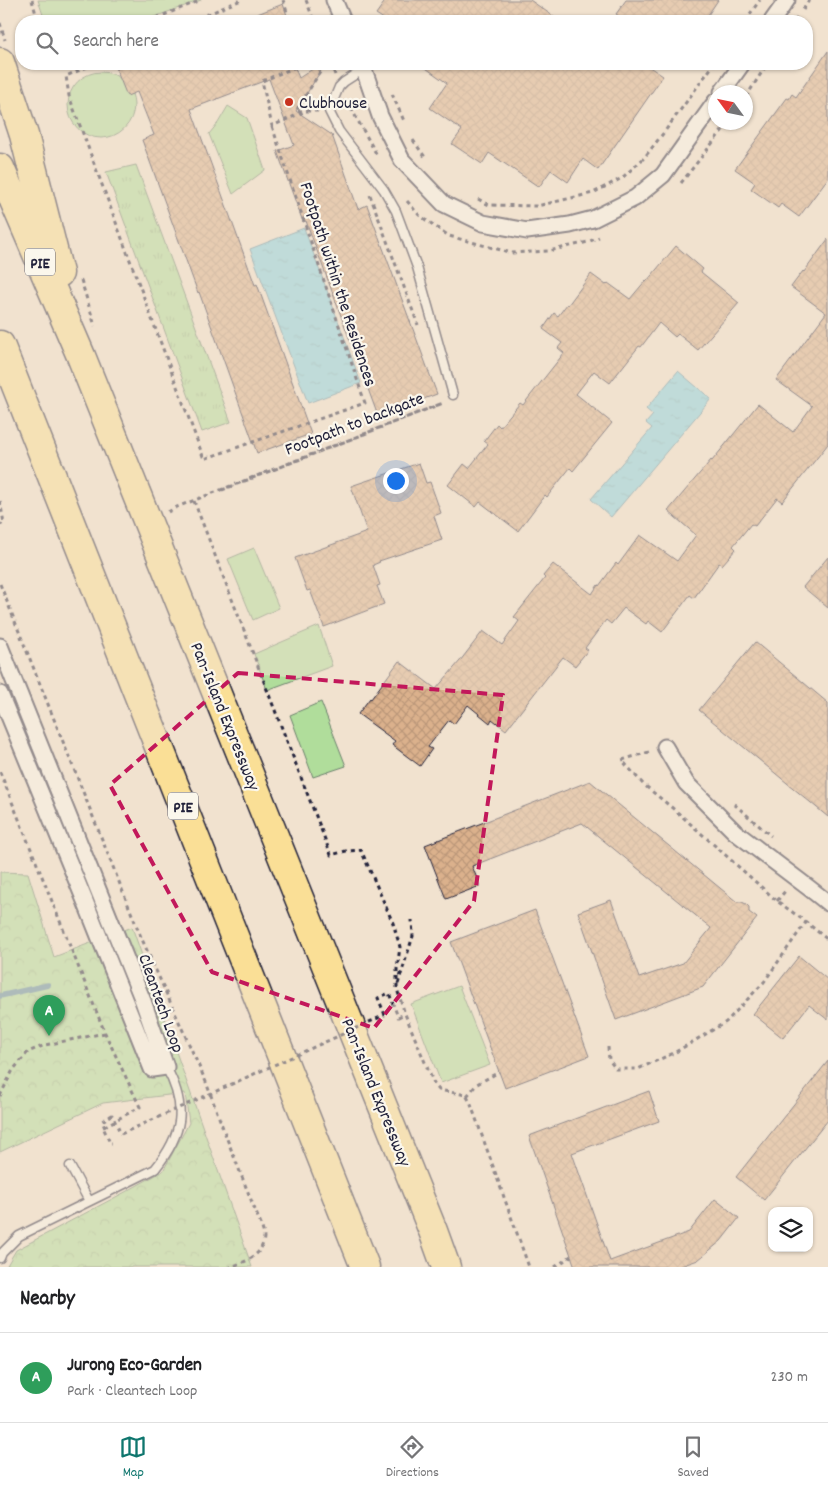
<!DOCTYPE html>
<meta charset="utf-8">
<style>
:root{--surface:#fff;--page:#f6f6f6;--text:#202124;--muted:#757577;--line:#e0e0e0;--accent:#0f766e}
body{margin:0;font-family:Dekko,sans-serif;background:var(--page);color:var(--text)}
.controls{position:absolute;right:15px;bottom:15px;display:grid;overflow:hidden;border-radius:10px;box-shadow:0 1px 4px #0004}
.controls button{width:45px;height:45px;display:grid;place-items:center;padding:0;border:0;border-bottom:1px solid var(--line);background:var(--surface);color:var(--text);font:25px sans-serif}
.compass{position:absolute;left:708px;top:85px;width:45px;height:45px;border-radius:50%;background:var(--surface);box-shadow:0 1px 4px #0004;rotate:303deg}
.you{position:absolute;left:395px;top:480px;width:18px;height:18px;margin:-12px;border:4px solid #fff;border-radius:50%;background:#1a73e8;box-shadow:0 0 0 8px #1a73e833}
.badge{display:grid;place-items:center;width:32px;height:32px;border-radius:50%;background:var(--accent);color:#fff;font-size:16px;font-weight:700}
.pin{position:absolute;translate:-50% -41px;filter:drop-shadow(0 1px 2px #0008)}
.pin::after{content:'';position:absolute;top:26px;width:18px;height:15px;background:inherit;clip-path:polygon(0 0,100% 0,50% 100%)}
.list{margin:0;padding:0;list-style:none}
h2{display:flex;justify-content:space-between;align-items:center;height:65px;margin:0;padding:0 20px;font-size:21px}
h2 small{font-size:16px;font-weight:400;color:var(--muted)}
.list li{display:grid;grid-template-columns:32px 1fr auto;gap:15px;align-items:center;box-sizing:border-box;height:90px;padding:0 20px;border-top:1px solid var(--line)}
.list b{display:block;font-size:19px;white-space:nowrap}
.list p{margin:0;font-size:16px;white-space:nowrap;color:var(--muted)}
.list em{font-size:16px;font-style:normal;color:var(--muted)}
.icon{flex:none;width:28px;height:28px;fill:none;stroke:currentColor;stroke-width:2;stroke-linecap:round;stroke-linejoin:round}
.map{position:relative;flex:none;width:828px;height:1267px;overflow:hidden}
.search{position:absolute;background:var(--surface);box-shadow:0 1px 4px #0004;left:15px;right:15px;top:15px;height:55px;display:flex;align-items:center;gap:12px;box-sizing:border-box;padding:0 18px;border-radius:20px;color:var(--muted);font-size:19px}
.sheet{height:155px;background:var(--surface)}
nav{display:flex;justify-content:space-around;align-items:center;box-sizing:border-box;height:70px;border-top:1px solid var(--line);background:var(--surface);font-size:14px;color:var(--muted)}
nav a{display:grid;justify-items:center;gap:2px}
nav .on{color:var(--accent)}
.map>svg:first-child{display:block}
.grass{fill:url(#grass-tufts);stroke:#69806b}
.forest{fill:url(#forest-crowns);stroke:#69806b}
.garden{fill:#b0dd9b;stroke:#69806b}
.water{fill:url(#water-ripples);stroke:#5d8ca0}
.lines{fill:none;stroke-linecap:round;stroke-linejoin:round}
.stream{stroke:#5d8ca0;stroke-width:5.5}
.building{fill:url(#building-cross-hatch);stroke:#22223b}
.service-casing{stroke:#22223b;stroke-width:11}
.minor-casing{stroke:#22223b;stroke-width:19}
.motorway-casing{stroke:#22223b;stroke-width:31}
.path{stroke:#22223b;stroke-width:3;stroke-dasharray:4 4;stroke-linecap:butt}
.service{stroke:#fbf7ec;stroke-width:8}
.minor{stroke:#fbf7ec;stroke-width:15}
.motorway{stroke:#fadf96;stroke-width:28}
.path-bridge{stroke:#22223b;stroke-width:3;stroke-dasharray:4 4;stroke-linecap:butt}
.marked{fill:none;stroke:#c2185b;stroke-width:4;stroke-dasharray:10 6;stroke-linejoin:round}
.poi-dot{fill:#c8321e;stroke:#fbf7ec;stroke-width:2}
.labels{text-anchor:middle;stroke-width:4.5;stroke-linejoin:round;paint-order:stroke}
.shield{fill:#fbf7ec;stroke:#636270;stroke-width:1}
.shield-label{font-size:16px;font-weight:bold;fill:#22223b}
.poi-label{font-size:18px;fill:#22223b;stroke:#fbf7ec;text-anchor:start}
.street-label{font-size:18px;fill:#22223b;stroke:#fbf7ec}
</style>
<div class="map">
<svg width="828" height="1267" viewBox="0 0 828 1267">
<defs>
<pattern id="grass-tufts" width="24" height="20" patternUnits="userSpaceOnUse" patternTransform="scale(1.25)"><rect width="24" height="20" fill="#b0dd9b"/><path d="M3 7l-1-3M5 7V3M7 7l1-3M15 17l-1-3M17 17v-4M19 17l1-3" fill="none" stroke="#97bd86"/></pattern>
<pattern id="forest-crowns" width="20" height="18" patternUnits="userSpaceOnUse" patternTransform="scale(1.25)"><rect width="20" height="18" fill="#b0dd9b"/><path d="M2 6a3 3 0 1 1 6 0M12 15a3 3 0 1 1 6 0" fill="none" stroke="#97bd86"/></pattern>
<pattern id="water-ripples" width="26" height="14" patternUnits="userSpaceOnUse" patternTransform="scale(1.25)"><rect width="26" height="14" fill="#85d3e4"/><path d="M2 4q2-2 4 0t4 0M15 11q2-2 4 0t4 0" fill="none" stroke="#73b5c4"/></pattern>
<pattern id="building-cross-hatch" width="8" height="8" patternUnits="userSpaceOnUse" patternTransform="scale(1.25)"><rect width="8" height="8" fill="#dbb18c"/><path d="M0 0l8 8M0 8l8-8" fill="none" stroke="#bc987a"/></pattern>
</defs>
<rect width="100%" height="100%" fill="#f1e2cf"/>
<filter id="ink" filterUnits="userSpaceOnUse"><feTurbulence type="fractalNoise" baseFrequency=".02" numOctaves="2"/><feDisplacementMap in="SourceGraphic" scale="10" xChannelSelector="R" yChannelSelector="G"/><feConvolveMatrix kernelMatrix="1 2 1 2 8 2 1 2 1" color-interpolation-filters="sRGB"/></filter>
<g filter="url(#ink)">
<path class="grass" d="M136 165 231 422 202 432 106 172Z"/>
<path class="forest" d="M0 872 28 873 54 957 132 927 252 1267H6L16 1250 129 1190 163 1171 189 1123 185 1093 103 1103 0 1152Z"/>
<path class="garden" d="M38 0H201L143 21H45Z
M68 105a33 33 0 1 1 66 0a33 33 0 1 1-66 0Z
M228 106 247 118 265 170 233 194 209 134 218 123Z
M254 548 279 608 253 620 228 559Z
M319 626 332 666 267 690 254 654Z
M321 702 346 766 313 777 290 715Z
M459 986 490 1065 441 1083 411 1004Z"/>
<path class="water" d="M304 228 361 383 308 403 250 249Z
M678 371 711 399 611 517 591 499 652 428 646 423 653 415 646 409Z"/>
<g class="lines">
<path class="stream" d="M0 996 48 985"/>
</g>
<path class="building" d="M386 0H530L560 21H387L376 14Z
M626 0H718L704 21H626L616 14Z
M283 4 289 21H243L242 20Z
M828 51V178L799 217 781 204 778 208 751 189 755 183 735 169 787 98 789 99 792 94 796 97Z
M131 64H304L295 68 299 78 320 64H325L296 111 332 135 358 209 367 205 437 394 378 416 306 221 303 222 277 151 294 145 269 79 191 109 255 285 257 284 311 434 257 453 199 292 198 293 142 140 154 135 137 92 127 96 116 69Z
M420 64H645L663 76 598 170 583 159 568 182 551 170 539 187 489 153 482 164 452 144 462 130 430 108 447 83Z
M828 239V444L782 502 777 498 755 526 751 524 733 546 736 549 722 565 719 563 694 598 690 595 662 632 648 621 646 624 624 608 611 624 606 620 585 648 588 650 575 666 563 657 506 730 492 719 490 723 468 705 454 724 449 720 428 747 432 749 420 766 392 745 395 741 358 714 370 698 371 699 399 661 436 689 460 661 483 631 502 645 519 621 514 617 545 578 543 576 553 564 592 594 598 585 599 586 616 563 618 565 640 535 677 561 696 535 668 511 711 460 712 461 758 404 793 432 812 406 776 380 826 313 791 287 803 271 804 272Z
M676 246 703 269 701 272 739 303 698 350 678 334 675 337 659 323 641 347 639 346 610 383 594 371 576 394 612 423 573 471 570 468 547 497 545 495 518 531 480 502 476 507 448 485 464 464 469 468 488 444 484 441 497 424 500 427 520 403 523 405 564 353 558 348 562 343 543 329 554 313 558 316 567 304 568 305 591 274 606 285 608 283 630 299 646 280 647 281Z
M419 463 426 483 430 482 441 513 434 516 442 540 379 561 380 562 373 565 380 585 377 586 384 604 324 627 310 590 307 591 295 558 367 532 351 486Z
M828 557V608L803 587Z
M755 642 828 703V817L699 710Z
M590 781 737 902H742L746 904 749 907V912L757 918 703 987 616 1020 578 912 611 900 639 978 683 963 711 928 582 823 472 866 480 886 446 899 425 845Z
M535 910 589 1056 505 1088 451 942Z
M799 956 828 980V1020L809 1005 783 1038 753 1014Z
M828 1061V1120L764 1200 736 1177Z
M649 1091 659 1121 572 1153 610 1261 689 1232 715 1199 739 1218 721 1241 698 1260 678 1267H575L529 1136Z"/>
<g class="lines">
<defs>
<path id="service" d="M364 69 344 82 339 87 329 111 339 131 384 190 396 211 417 267 453 395
M70 1166 89 1201
M0 1258 2 1253 19 1236 155 1169C183 1134 188 1107 166 1067"/>
<path id="minor" d="M334 0 343 21
M772 21 787 0
M362 64 380 116 402 160 444 204 483 223 527 231 570 225 593 219 635 198 663 175 716 101
M722 92 742 64
M0 646 143 1001 166 1067 152 1069 85 901 0 694
M665 747 686 783 735 832 809 888 828 903"/>
<path id="motorway" d="M0 62 24 135 59 273
M0 168 81 356 433 1231 446 1267
M0 345 365 1267"/>
</defs>
<use href="#service" class="service-casing"/>
<use href="#minor" class="minor-casing"/>
<use href="#motorway" class="motorway-casing"/>
<path class="path" d="M32 0 38 21
M283 0 290 21
M306 0 314 21
M803 10 809 0
M149 21 201 0
M192 21 241 0
M745 21 760 0
M795 21 799 15
M0 23 5 40
M94 64 66 76 69 96 204 459 365 403 272 126
M303 64 262 81 272 126 317 106
M331 64 335 75
M392 94 405 123
M746 97 767 64
M347 101 378 157
M318 111H296L325 64
M413 140 425 157
M681 183 729 122
M370 195 418 325
M478 199 489 205 537 206 593 193 622 178 644 158 665 131 714 64
M407 201 419 215 449 236 512 253 549 251 588 242 599 237
M81 280 95 326
M222 490 443 403
M0 501 4 523 0 525
M194 501 331 855 346 851 361 850 393 923 400 947 397 969V989L405 1014 434 1084 439 1090 466 1095 470 1102 529 1267
M168 512 177 507 443 403
M0 584 141 937 206 1082 227 1139 261 1225C262 1229 264 1233 264 1237 263 1256 245 1262 230 1267
M649 752 622 760 643 784 676 811 777 901 806 922 828 940
M0 772 105 1033 140 1107 103 1127 110 1143H112
M734 804 771 836
M777 901 786 890
M398 984 413 936 412 920
M385 1015 378 998 389 993 398 1017 405 1014
M608 1047 609 1060 616 1069H638L674 1053 726 1022 764 982 806 922
M0 1096 13 1070 28 1052 45 1045 105 1033
M467 1096 477 1084 499 1072
M105 1128 102 1121 112 1115 121 1134
M555 1267 571 1256"/>
<use href="#service" class="service"/>
<use href="#minor" class="minor"/>
<use href="#motorway" class="motorway"/>
<path class="path-bridge" d="M121 1134 385 1015"/>
</g>
</g>
<path d="M0 0H828V1267H0ZM238 673 503 695 474 901 374 1028 212 972 110 785Z" fill="#f1e2cf" fill-opacity=".55" fill-rule="evenodd"/>
<path class="marked" d="M238 673 503 695 474 901 374 1028 212 972 110 785Z"/>
<circle class="poi-dot" cx="289" cy="102" r="5"/>
<g class="labels">
<g class="shield">
<rect x="25" y="248.5" width="30" height="27" rx="4"/>
<rect x="168" y="792.5" width="30" height="27" rx="4"/>
</g>
<g class="shield-label">
<text x="40" y="268">PIE</text>
<text x="183" y="812">PIE</text>
</g>
<g class="poi-label">
<text x="299" y="108">Clubhouse</text>
</g>
<g class="street-label">
<text transform="translate(339 284) rotate(72)" y="6">Footpath within the Residences</text>
<text transform="translate(354 423) rotate(-21)" y="6">Footpath to backgate</text>
<text transform="translate(226 716) rotate(68)" y="6">Pan-Island Expressway</text>
<text transform="translate(162 1003) rotate(70)" y="6">Cleantech Loop</text>
<text transform="translate(377 1092) rotate(68)" y="6">Pan-Island Expressway</text>
</g>
</g>
</svg>
<div class="controls">
<button><svg class="icon" aria-label="layers" viewBox="0 0 24 24"><path d="M12 4l9 5-9 5-9-5zM3 14l9 5 9-5"/></svg></button>
</div>
<svg class="compass" viewBox="-18 -18 36 36"><path d="M0-13l5 13h-10z" fill="#e53935"/><path d="M0 13l5-13h-10z" fill="#757577"/></svg>
<div class="you"></div>
<div class="pin badge" style="left:49px;top:1036px;background:#2e9e5b">A</div>
<div class="search"><svg class="icon" aria-label="search" viewBox="0 0 24 24"><circle cx="10" cy="10" r="6"/><path d="M15 15l6 6"/></svg>Search here</div>
</div>
<section class="sheet">
<h2>Nearby<small></small></h2>
<ul class="list">
<li><span class="badge" style="background:#2e9e5b">A</span><div><b>Jurong Eco-Garden</b><p>Park · Cleantech Loop</p></div><em>230 m</em></li>
</ul>
</section>
<nav>
<a class="on"><svg class="icon" aria-label="map" viewBox="0 0 24 24"><path d="M3 6l6-2 6 2 6-2v14l-6 2-6-2-6 2zM9 4v14M15 6v14"/></svg>Map</a>
<a><svg class="icon" aria-label="directions" viewBox="0 0 24 24"><path d="M12 3l9 9-9 9-9-9zM9 14v-3h6M13 9l2 2-2 2"/></svg>Directions</a>
<a><svg class="icon" aria-label="saved" viewBox="0 0 24 24"><path d="M7 4h10v16l-5-4-5 4z"/></svg>Saved</a>
</nav>
